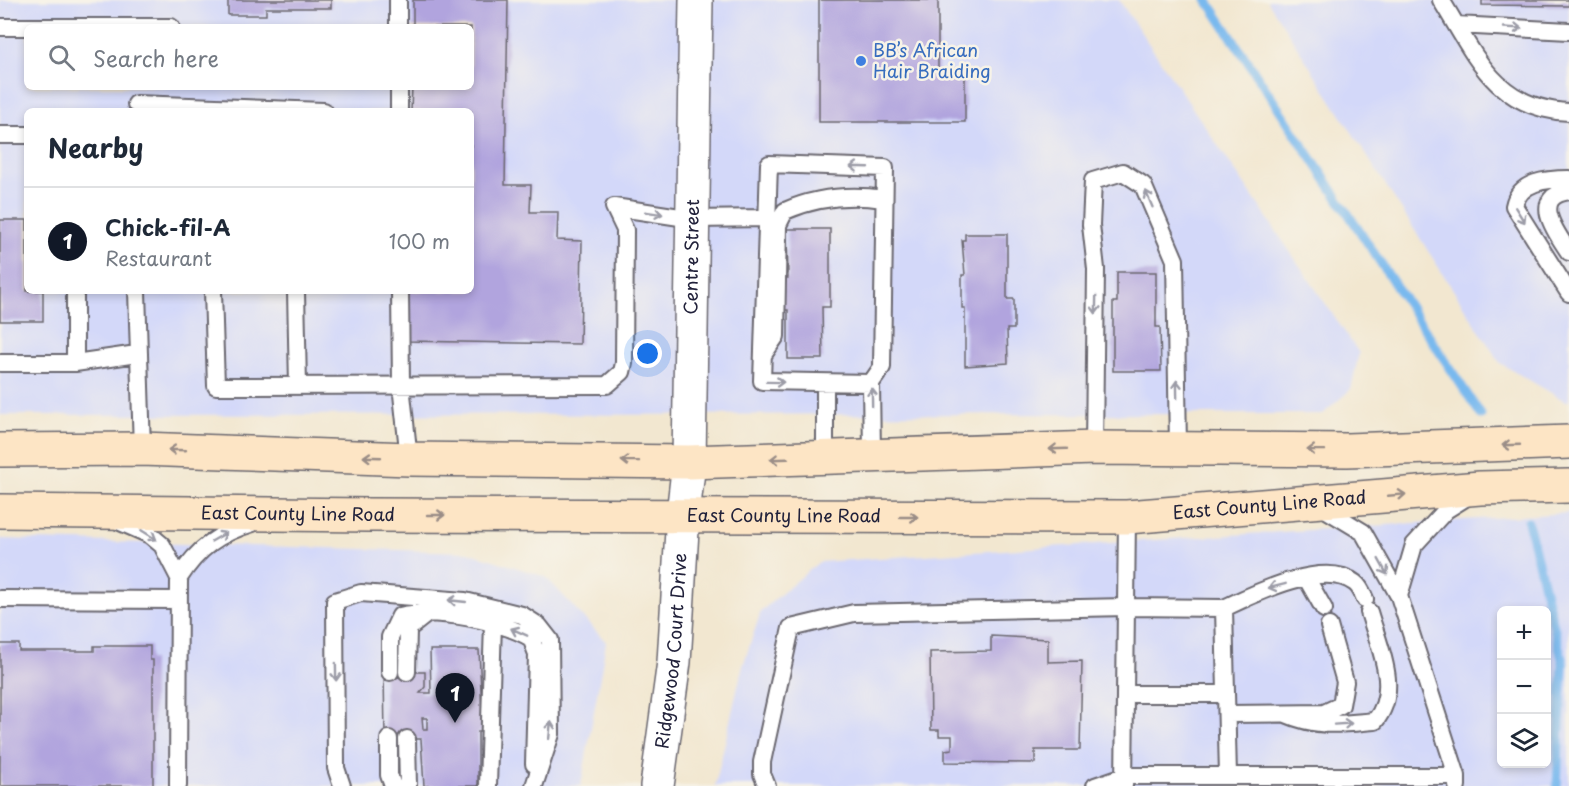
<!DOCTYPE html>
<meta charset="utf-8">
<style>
:root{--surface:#fff;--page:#f6f6f7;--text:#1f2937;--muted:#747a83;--line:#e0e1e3;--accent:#111827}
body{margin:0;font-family:"Playpen Sans",sans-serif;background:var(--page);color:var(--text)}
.controls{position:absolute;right:18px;bottom:18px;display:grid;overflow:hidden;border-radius:9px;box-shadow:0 3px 9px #0003}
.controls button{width:54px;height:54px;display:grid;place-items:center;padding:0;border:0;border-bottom:2px solid var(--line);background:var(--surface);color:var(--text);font:30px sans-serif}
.you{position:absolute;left:648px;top:354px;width:21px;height:21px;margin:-15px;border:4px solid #fff;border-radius:50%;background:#1a73e8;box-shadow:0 0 0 9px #1a73e833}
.badge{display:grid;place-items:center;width:39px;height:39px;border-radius:50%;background:var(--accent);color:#fff;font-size:20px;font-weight:700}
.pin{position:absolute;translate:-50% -50px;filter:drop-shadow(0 2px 3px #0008)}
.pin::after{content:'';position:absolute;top:32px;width:21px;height:18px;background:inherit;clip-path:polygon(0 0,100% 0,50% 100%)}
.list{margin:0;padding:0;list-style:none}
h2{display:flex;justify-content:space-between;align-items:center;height:78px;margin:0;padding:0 24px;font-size:26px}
h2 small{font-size:20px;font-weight:400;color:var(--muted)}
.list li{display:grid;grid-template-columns:39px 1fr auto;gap:18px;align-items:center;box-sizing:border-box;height:108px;padding:0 24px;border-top:2px solid var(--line)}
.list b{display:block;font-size:22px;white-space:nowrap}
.list p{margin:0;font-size:20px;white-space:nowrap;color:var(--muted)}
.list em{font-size:20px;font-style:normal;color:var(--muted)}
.icon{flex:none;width:33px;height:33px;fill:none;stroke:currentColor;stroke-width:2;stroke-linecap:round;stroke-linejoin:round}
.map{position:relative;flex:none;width:1569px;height:786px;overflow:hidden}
.search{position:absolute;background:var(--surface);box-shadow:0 3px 9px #0003;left:24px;top:24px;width:450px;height:66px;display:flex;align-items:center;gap:15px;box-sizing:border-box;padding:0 21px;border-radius:9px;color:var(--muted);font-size:22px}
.panel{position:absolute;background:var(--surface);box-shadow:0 3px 9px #0003;left:24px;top:108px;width:450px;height:186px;border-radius:9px}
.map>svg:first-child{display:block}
.built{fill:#d3d8f9;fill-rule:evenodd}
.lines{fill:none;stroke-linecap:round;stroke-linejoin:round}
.stream{stroke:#79b9ee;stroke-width:9}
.building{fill:#b1a4de;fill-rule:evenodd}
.service-casing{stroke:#6b676f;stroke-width:20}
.minor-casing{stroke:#6b676f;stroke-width:36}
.secondary-casing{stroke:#6b676f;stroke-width:36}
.service{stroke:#fff;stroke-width:16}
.minor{stroke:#fff;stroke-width:33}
.secondary{stroke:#fde5c5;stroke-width:33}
.oneway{stroke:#9c9ca7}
.oneway2{stroke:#9a8d87}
.shop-dot{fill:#3f7fe0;stroke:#f7f3e8;stroke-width:2}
.labels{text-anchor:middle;stroke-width:5;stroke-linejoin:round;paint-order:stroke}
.shop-label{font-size:18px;fill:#366cbe;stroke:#f7f3e8;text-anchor:start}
.street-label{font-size:18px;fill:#22223b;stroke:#f7f3e8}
</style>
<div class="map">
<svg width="1569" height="786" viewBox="0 0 1569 786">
<rect width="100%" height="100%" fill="#f7f3e8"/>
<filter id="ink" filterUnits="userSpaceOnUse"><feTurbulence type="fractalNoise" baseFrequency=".0167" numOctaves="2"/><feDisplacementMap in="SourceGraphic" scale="12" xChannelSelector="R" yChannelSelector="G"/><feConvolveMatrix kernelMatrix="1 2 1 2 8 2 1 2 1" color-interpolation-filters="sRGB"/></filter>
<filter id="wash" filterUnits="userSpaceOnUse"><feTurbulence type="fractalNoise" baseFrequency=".008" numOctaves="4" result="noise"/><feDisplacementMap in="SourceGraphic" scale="24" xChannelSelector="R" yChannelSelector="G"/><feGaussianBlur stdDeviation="1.35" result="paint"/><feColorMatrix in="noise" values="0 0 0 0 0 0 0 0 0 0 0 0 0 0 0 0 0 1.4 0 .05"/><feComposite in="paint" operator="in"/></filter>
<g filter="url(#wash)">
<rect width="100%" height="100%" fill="#f2e7d0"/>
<path class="built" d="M0 0H1119L1359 353 1351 389 1323 414 0 415ZM27 27H471V87H27ZM27 111H471V291H27Z
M1267 0H1569V401H1565L1500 363Z
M1569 513V786H715L742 669 761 611 819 562ZM1502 610H1546V764H1502Z
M0 539 468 552 546 577 606 642 581 786H0Z"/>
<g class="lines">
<path class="stream" d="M1207 0 1481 415
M1528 522 1563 663 1557 786"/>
</g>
<g id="blocks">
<path class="building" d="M228 0H331V8H266V15H228Z
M413 0H508L505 185H531L530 212H558L557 240 582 241 580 344 407 341 408 291H471V111H411L412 87H471V27H413Z
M819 0H938V75H965V122H819Z
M1482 0H1569V6L1482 5Z
M0 220H27V291H43V321H0Z
M787 229H830V307H822L823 359H788V310H781V278H788Z
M965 234H1007V299H1014V329H1007L1008 363 965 366V308H962V275H965L962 240H965Z
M1117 272H1156V327H1160L1161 371H1113V302H1117Z
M991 636 1048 639V662L1082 661 1080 750H1035V763L945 762V750L952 749V736H939V730H931L930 652 991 651Z
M0 644H19V651H94V646H150V660H153V786H0Z
M430 650H479L483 732H478V786H424L421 739H385L384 672H425V687L420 693H431ZM422 718H427V729H423Z"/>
</g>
</g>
<g filter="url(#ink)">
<use href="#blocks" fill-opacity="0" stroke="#6b676f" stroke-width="1.5"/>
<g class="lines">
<defs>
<path id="service" d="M398 0V27
M1441 0C1475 55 1495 109 1569 112
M1456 25 1569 31
M0 27H135
M135 27H171
M399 87V111
M136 104 324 111
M0 135H27
M1569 179C1547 179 1519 181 1514 206L1569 293
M1569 191C1529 197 1557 234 1569 252
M614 207 693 219 767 218
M75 291V363
M137 291 142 449
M213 291 216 386 607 385 622 372 624 363 625 230 614 207
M296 291 298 386
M400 291 401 385 409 459
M763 355 776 336 778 225 785 211C817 197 849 194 884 199
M0 363H75L137 354
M825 383V457
M871 383 762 381 769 164 885 168 882 367 871 383 872 455
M1094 448 1096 269 1091 225 1093 181 1123 172 1143 185 1175 260 1178 447
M1320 506 1363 532 1399 596 1414 545 1446 510 1470 495
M118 521 150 535 162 545 179 578 178 786
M179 578C198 548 219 533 253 523
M1307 579 1324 609
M1399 596 1457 776V786
M0 599 179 600
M1224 608C1254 594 1324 559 1355 583 1359 586 1363 594 1365 599
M390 672V637L400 616C435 608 500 620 531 638L537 654 534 764
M407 672 408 629 427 614
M1125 694H1226
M1227 714 1324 713 1341 705 1345 682 1329 626
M1286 714C1318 728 1341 724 1375 721 1401 690 1379 647 1369 612
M389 739V775L393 786
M407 739 408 786
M342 786 336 768 335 601 361 593 465 601 522 615 539 626 550 640 551 734 534 786
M488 786 493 623
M767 786 762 774V762L791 628 854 613 1127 607 1224 608 1228 776
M1095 786 1124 776H1457
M1124 786 1127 517"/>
<g id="minor">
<path id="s1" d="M657 786 674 662 683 514 689 462 696 0"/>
</g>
<g id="secondary">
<path d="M0 450 142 449 409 459 689 462 1094 448 1347 450 1569 442"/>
<path id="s2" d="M0 511 370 515 1127 517 1480 488 1569 486"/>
</g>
</defs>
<use href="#service" class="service-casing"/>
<use href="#minor" class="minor-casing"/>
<use href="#secondary" class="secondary-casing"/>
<use href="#service" class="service"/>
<use href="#minor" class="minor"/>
<use href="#secondary" class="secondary"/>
</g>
<defs><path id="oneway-shaft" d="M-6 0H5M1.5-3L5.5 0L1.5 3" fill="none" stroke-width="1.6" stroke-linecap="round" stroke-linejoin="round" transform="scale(1.5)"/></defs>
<g class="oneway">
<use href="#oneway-shaft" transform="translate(1513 28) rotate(3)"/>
<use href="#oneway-shaft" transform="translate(859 167) rotate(-178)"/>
<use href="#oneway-shaft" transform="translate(1149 199) rotate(-113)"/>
<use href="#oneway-shaft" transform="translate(654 213) rotate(9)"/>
<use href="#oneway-shaft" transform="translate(1520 215) rotate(58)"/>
<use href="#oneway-shaft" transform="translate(1096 305) rotate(91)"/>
<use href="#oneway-shaft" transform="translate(775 382) rotate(1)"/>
<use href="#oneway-shaft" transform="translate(1177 389) rotate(-91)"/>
<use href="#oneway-shaft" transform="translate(872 397) rotate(-91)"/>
<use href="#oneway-shaft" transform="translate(149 535) rotate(32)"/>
<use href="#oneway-shaft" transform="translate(219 537) rotate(-30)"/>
<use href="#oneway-shaft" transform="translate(1383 567) rotate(61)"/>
<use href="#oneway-shaft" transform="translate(1277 586) rotate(166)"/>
<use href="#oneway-shaft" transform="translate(457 601) rotate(-174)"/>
<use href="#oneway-shaft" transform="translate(519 632) rotate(-156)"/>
<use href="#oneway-shaft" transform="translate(336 672) rotate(89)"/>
<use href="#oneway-shaft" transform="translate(1343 724) rotate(-4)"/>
<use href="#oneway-shaft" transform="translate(550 730) rotate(-84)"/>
</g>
<g class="oneway2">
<use href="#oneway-shaft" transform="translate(1511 445) rotate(178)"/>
<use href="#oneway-shaft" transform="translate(1058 449) rotate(178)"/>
<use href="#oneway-shaft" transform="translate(177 450) rotate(-178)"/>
<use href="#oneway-shaft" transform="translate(1316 450) rotate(-179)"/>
<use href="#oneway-shaft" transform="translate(372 457) rotate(-178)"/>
<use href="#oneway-shaft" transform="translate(779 459) rotate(178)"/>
<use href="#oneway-shaft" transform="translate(630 461) rotate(-179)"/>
<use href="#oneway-shaft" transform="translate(1397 495) rotate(-5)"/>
<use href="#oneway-shaft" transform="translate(436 515)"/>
<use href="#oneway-shaft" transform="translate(909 517)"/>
</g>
</g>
<circle class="shop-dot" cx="861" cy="61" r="6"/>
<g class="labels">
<g class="shop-label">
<text x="873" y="57">BB’s African<tspan x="873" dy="21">Hair Braiding</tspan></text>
</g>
<g class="street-label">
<text dy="6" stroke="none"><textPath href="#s1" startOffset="531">Centre Street</textPath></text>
<text dy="6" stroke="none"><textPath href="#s2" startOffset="1270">East County Line Road</textPath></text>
<text dy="6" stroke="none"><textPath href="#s2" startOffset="298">East County Line Road</textPath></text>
<text dy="6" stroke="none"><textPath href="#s2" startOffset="784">East County Line Road</textPath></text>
<text dy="6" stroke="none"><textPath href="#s1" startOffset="136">Ridgewood Court Drive</textPath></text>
</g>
</g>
</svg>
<div class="controls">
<button>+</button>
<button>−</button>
<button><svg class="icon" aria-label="layers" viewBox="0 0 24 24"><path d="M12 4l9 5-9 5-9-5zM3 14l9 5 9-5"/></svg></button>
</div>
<div class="you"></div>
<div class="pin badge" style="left:455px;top:723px">1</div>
<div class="search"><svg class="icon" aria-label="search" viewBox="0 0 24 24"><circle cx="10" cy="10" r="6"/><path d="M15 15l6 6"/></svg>Search here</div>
<section class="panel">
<h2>Nearby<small></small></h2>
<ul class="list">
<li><span class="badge">1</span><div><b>Chick-fil-A</b><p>Restaurant</p></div><em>100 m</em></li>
</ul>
</section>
</div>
